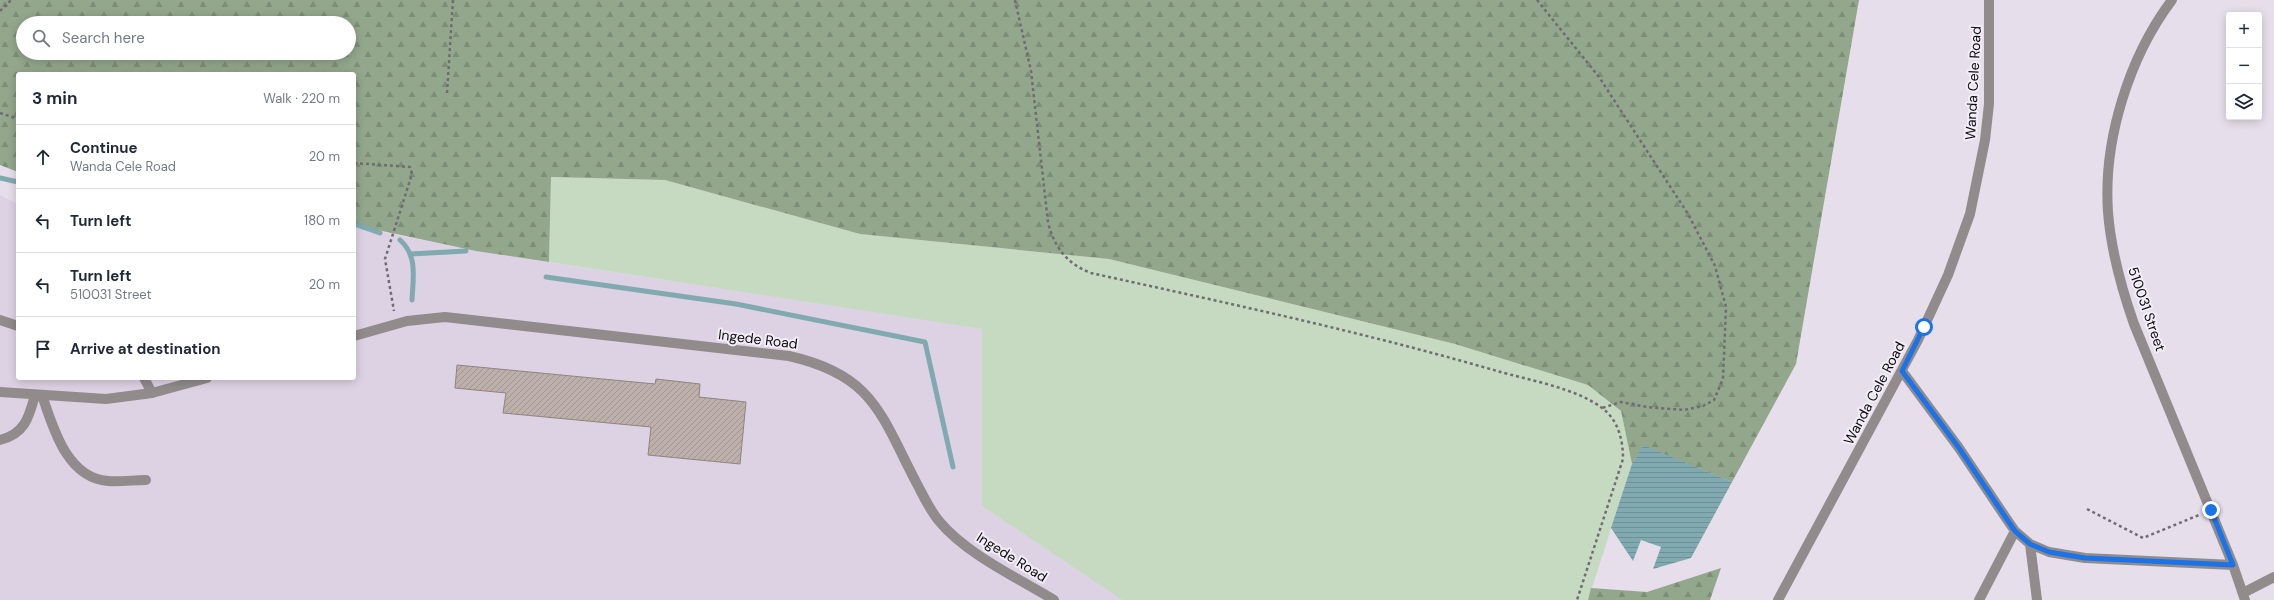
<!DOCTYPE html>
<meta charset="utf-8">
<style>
:root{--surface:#fff;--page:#f2f2f3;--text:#1f2937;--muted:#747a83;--line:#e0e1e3}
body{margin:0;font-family:"DM Sans",sans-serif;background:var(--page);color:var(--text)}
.controls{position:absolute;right:12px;top:12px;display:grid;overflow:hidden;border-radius:4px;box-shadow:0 2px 10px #0003}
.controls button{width:36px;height:36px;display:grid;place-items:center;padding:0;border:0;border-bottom:1px solid var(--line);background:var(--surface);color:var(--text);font:20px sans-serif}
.stop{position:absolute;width:12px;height:12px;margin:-9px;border:3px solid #1a73e8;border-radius:50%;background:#fff}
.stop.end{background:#1a73e8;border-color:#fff;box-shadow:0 1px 4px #0008}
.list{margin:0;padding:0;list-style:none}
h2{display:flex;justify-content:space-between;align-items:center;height:52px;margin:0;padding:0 16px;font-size:17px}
h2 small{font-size:13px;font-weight:400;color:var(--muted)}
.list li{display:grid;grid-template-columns:26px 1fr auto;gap:12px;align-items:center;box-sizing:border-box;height:64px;padding:0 16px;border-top:1px solid var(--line)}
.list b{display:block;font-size:15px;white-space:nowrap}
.list p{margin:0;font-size:13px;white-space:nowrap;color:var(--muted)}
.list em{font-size:13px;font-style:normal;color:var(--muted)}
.icon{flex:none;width:22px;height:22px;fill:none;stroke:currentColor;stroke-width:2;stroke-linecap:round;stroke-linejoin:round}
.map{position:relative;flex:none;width:2274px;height:600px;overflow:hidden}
.search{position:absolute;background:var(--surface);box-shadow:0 2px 10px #0003;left:16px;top:16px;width:340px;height:44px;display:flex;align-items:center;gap:10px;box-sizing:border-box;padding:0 14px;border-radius:22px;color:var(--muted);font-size:15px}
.panel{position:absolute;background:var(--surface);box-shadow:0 2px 10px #0003;left:16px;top:72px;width:340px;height:308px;border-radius:4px}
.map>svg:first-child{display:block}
.built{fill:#dcd2e4}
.green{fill:#c5dac0}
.forest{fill:url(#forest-firs);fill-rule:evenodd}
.water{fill:url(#water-rules)}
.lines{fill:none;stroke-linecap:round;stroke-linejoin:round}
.stream{stroke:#80aab0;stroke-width:5}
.building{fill:url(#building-hatch);stroke:#918480}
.path{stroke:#706c73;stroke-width:2.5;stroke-dasharray:3 3;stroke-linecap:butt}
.minor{stroke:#918b8b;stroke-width:10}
.route{stroke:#1a73e8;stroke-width:5}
.labels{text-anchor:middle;stroke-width:4;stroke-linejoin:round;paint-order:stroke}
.street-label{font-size:14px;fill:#0d0b0e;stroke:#f3edf8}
</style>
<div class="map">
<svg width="2274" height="600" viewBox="0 0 2274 600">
<defs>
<pattern id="forest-firs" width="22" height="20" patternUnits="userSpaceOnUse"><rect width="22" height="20" fill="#92a78c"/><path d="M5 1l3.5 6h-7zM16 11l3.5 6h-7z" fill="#7d8e78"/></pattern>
<pattern id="water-rules" width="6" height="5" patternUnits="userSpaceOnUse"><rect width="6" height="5" fill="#80aab0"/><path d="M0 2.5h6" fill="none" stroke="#6d9196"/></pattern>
<pattern id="building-hatch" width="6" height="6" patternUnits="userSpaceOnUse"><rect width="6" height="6" fill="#bdb0ab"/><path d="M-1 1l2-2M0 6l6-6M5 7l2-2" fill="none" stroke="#a19692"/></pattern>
</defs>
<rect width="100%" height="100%" fill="#e6dfeb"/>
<path class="built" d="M0 195 18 204V378H354V228L367 229 476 251 983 329 982 506 1122 600H0Z"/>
<path class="green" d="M551 177 665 180 860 234 1109 259 1455 344 1588 385 1621 411 1632 464 1588 600H1122L982 506V329L549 262Z"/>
<path class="forest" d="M0 0H1859L1796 364 1732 482 1643 446 1632 464 1621 411 1588 385 1455 344 1109 259 860 234 665 180 551 177 549 262 476 251 354 225V74H18V172L0 165ZM23 23H349V53H23Z
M1721 568 1710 600H1588L1591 588 1647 592Z"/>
<path class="water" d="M1643 445 1732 482 1691 558 1653 569 1661 547 1641 540 1633 561 1611 528 1632 464Z"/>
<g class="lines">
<path class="stream" d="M0 178 18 182
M354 224 380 233
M400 240C418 256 413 278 412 300
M411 254 466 251
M546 277 736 304 925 342 953 467"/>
</g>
<path class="building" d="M457 365 655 384 656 379 700 384 699 397 746 402 740 464 648 455 651 427 503 413 506 393 455 388Z"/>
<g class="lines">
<path class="path" d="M1015 0 1031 71 1048 222C1054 247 1067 264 1091 273 1227 303 1363 332 1497 371 1528 380 1576 388 1602 408 1618 420 1623 439 1623 459L1577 600
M1537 0 1599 77 1688 214 1715 266 1726 307 1723 379 1714 400 1703 406 1684 410 1647 407 1621 402 1602 408
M0 11 11 0
M447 93 453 0
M0 113 18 119
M354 163 410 167 412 174 385 259 394 311
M2087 509 2143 538 2199 515"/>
<path class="minor" d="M2172 0C2129 57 2103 140 2108 212 2111 251 2121 287 2134 324L2233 565 2245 600
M0 320 18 326
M354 336 407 321 445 317 789 356C873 375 880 413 916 482 923 495 929 509 939 521 966 554 1018 578 1054 600
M1902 371 1959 448 2006 518 2015 531 2030 544 2049 552 2085 558 2233 565
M144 378 152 393
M0 392 106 399 152 393 207 378
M42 395C53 428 67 478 108 481 120 482 134 480 146 480
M0 440C25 434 29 417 35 395
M2030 544 2037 600
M2243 593 2274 577
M1778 600 1918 340 1948 275 1970 214 1985 140 1989 104V0
M1979 600 2015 531"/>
</g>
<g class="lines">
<path class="route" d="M1924 327 1902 371 1959 448 2006 518 2015 531 2030 544 2049 552 2085 558 2233 565 2211 510"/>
</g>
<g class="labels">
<g class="street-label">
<text transform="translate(1973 83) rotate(-87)" y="5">Wanda Cele Road</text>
<text transform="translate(2147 309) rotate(71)" y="5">510031 Street</text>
<text transform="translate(758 339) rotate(7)" y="5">Ingede Road</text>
<text transform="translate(1874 393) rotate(-62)" y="5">Wanda Cele Road</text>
<text transform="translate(1012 557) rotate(32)" y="5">Ingede Road</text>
</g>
</g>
</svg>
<div class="controls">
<button>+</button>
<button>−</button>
<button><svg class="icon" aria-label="layers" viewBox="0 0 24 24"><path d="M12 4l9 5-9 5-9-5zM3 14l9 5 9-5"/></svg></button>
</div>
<div class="stop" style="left:1924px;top:327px"></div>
<div class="stop end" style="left:2211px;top:510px"></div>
<div class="search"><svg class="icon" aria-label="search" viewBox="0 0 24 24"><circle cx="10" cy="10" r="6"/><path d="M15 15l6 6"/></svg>Search here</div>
<section class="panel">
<h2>3 min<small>Walk · 220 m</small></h2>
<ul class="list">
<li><svg class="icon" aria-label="ahead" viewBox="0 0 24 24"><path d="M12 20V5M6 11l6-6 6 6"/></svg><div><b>Continue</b><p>Wanda Cele Road</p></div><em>20 m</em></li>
<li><svg class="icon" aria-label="left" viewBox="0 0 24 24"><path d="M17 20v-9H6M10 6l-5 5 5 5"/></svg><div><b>Turn left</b></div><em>180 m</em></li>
<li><svg class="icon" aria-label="left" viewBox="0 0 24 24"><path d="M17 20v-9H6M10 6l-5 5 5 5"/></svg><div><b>Turn left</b><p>510031 Street</p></div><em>20 m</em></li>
<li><svg class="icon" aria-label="arrive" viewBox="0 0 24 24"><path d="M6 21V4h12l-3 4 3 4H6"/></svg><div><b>Arrive at destination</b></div></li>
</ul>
</section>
</div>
